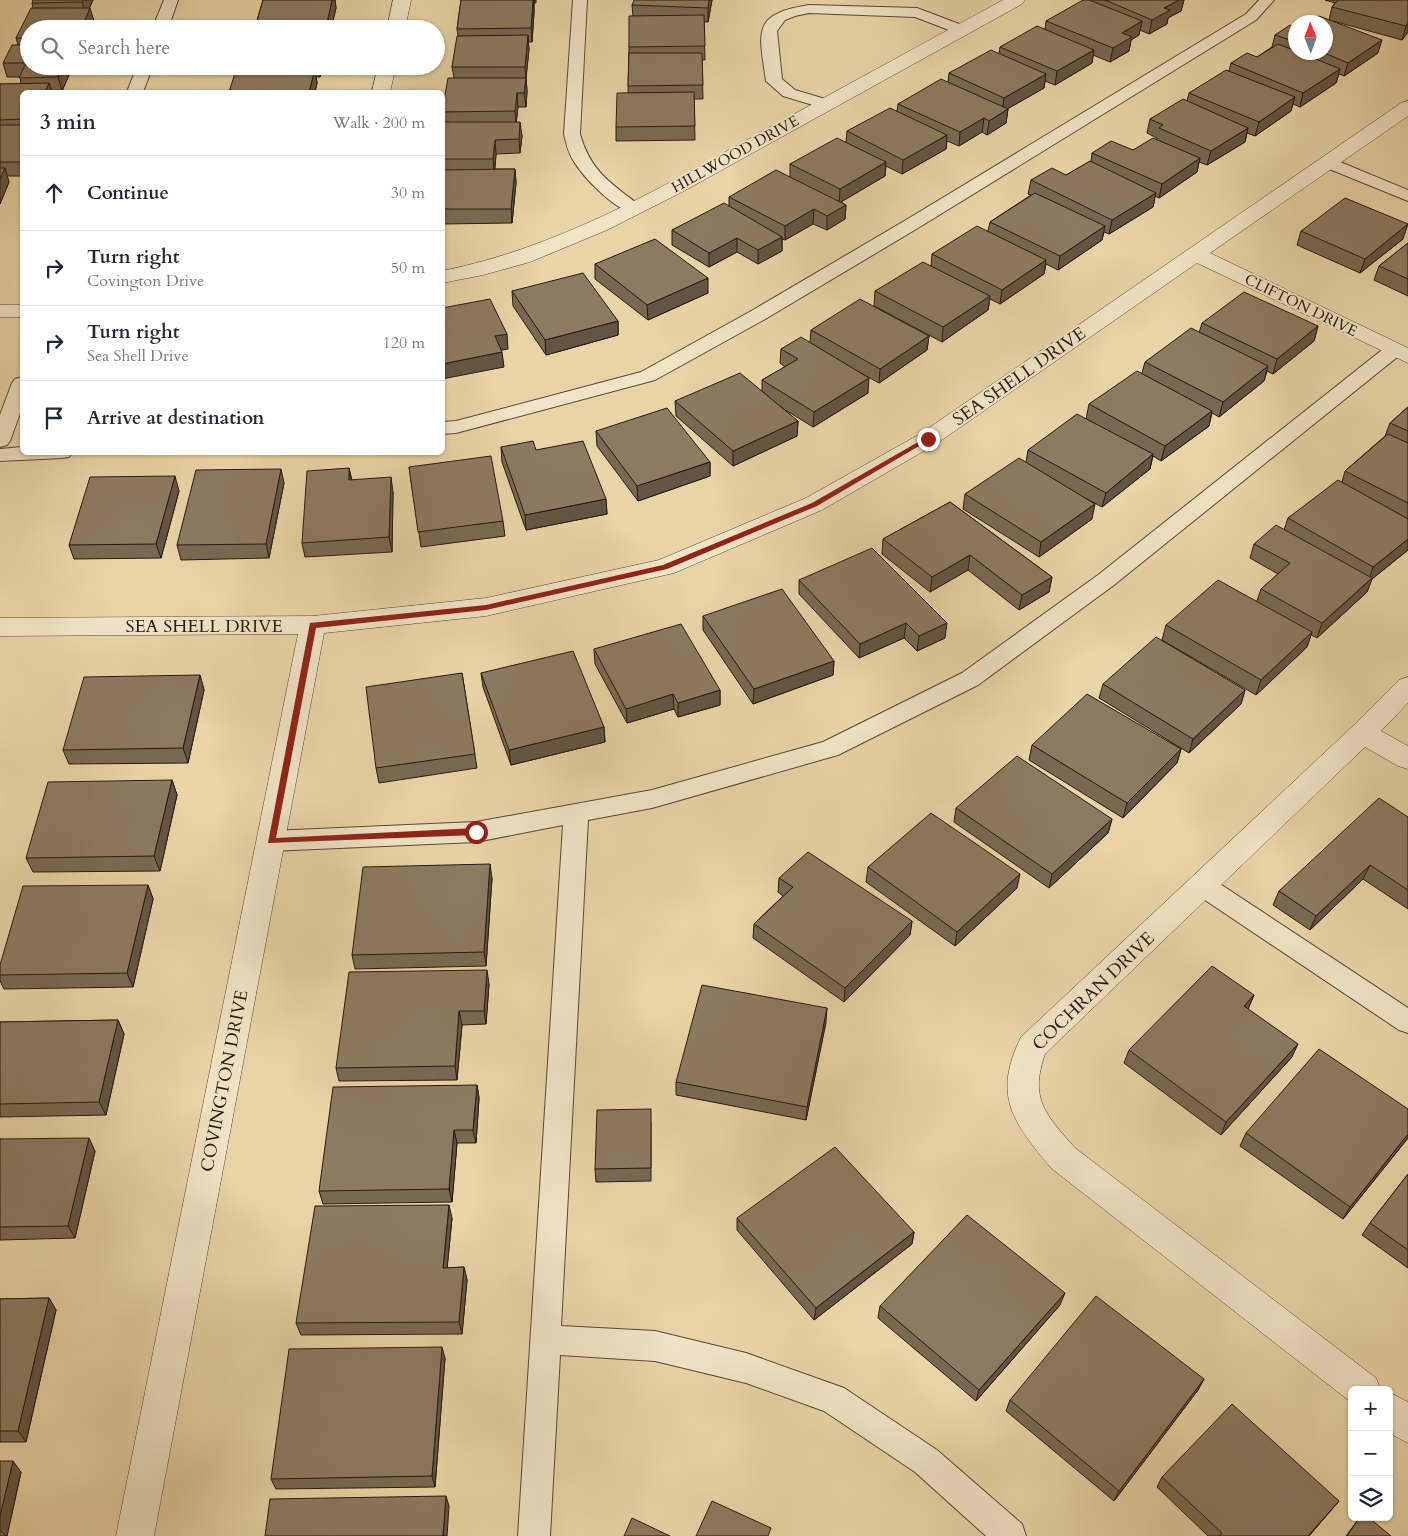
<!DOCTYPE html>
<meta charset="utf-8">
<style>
:root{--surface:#fff;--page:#f2f2f3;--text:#1f2937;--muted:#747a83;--line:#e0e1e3}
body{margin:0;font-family:Cardo,serif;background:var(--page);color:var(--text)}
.controls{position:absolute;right:15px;bottom:15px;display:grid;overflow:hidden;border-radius:8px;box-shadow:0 1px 4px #0004}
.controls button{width:45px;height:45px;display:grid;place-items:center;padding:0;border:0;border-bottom:1px solid var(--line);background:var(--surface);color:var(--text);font:25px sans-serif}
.compass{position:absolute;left:1288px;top:15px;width:45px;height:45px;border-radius:50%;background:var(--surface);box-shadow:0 1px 4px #0004;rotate:359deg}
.stop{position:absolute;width:15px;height:15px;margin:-11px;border:4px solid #8f2418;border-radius:50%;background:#fff}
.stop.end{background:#8f2418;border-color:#fff;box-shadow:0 1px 5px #0008}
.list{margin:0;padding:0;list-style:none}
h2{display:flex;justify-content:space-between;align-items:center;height:65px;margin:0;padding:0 20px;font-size:21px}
h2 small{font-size:16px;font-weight:400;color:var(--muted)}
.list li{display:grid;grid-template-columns:32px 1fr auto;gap:15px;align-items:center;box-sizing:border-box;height:75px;padding:0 20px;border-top:1px solid var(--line)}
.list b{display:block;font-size:19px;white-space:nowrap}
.list p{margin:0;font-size:16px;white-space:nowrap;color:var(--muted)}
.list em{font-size:16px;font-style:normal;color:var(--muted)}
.icon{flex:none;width:28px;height:28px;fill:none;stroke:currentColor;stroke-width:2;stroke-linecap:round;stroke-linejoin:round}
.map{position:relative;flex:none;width:1408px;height:1536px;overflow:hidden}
.search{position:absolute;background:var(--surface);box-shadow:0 1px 4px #0004;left:20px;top:20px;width:425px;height:55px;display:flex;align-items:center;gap:12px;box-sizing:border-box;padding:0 18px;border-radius:28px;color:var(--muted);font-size:19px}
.panel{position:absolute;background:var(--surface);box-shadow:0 1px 4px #0004;left:20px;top:90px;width:425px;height:365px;border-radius:8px}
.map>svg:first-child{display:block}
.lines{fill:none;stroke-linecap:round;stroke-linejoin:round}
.lane-casing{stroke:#594838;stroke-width:2}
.street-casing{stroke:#594838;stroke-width:1}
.lane{fill:#f1e3c6;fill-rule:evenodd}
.street{fill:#f1e3c6;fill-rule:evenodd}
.wall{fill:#796953;stroke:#291913}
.shaded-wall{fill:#635543;stroke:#291913}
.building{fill:#8d7a60;stroke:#291913}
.route{fill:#8f2418}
.labels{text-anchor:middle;stroke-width:4;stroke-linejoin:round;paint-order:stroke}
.far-street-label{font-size:15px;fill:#291913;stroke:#f1e3c6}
.street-label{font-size:18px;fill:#291913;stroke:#f1e3c6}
</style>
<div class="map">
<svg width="1408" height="1536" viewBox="0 0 1408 1536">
<rect width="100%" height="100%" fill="#e9d4a7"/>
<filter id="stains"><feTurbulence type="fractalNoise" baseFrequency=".004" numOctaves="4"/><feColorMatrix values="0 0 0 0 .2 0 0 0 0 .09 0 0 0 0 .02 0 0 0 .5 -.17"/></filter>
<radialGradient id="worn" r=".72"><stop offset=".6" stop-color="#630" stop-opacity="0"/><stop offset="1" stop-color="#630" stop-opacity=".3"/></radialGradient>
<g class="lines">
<defs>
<path id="lane" d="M164 0H178L168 29H152Z
M573 0H587L580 134C590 170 610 183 638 204L641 208 638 212C619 216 582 176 573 160 568 152 566 143 564 134Z
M1259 0H1274L1256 20 918 228 767 318 655 380 456 433 442 434V422L456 421 641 372 753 310 906 220 1246 14Z
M809 5 917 8 967 27 970 30 962 35 915 17 809 13 795 16 785 20 777 31 782 79 795 90 832 101 834 104 832 107 826 109 783 96 766 81C759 32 751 14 809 5Z
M137 66H153L143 92H127Z
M1328 157 1408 190V201L1322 166 1320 162 1322 158Z
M1394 344 1401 346 1403 350 1401 354 1114 585 978 685 838 755 652 808 588 820 561 1326 655 1331 746 1353 844 1388 937 1450 1022 1524 1026 1536H986L915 1472 824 1411 746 1383 655 1361 560 1355 550 1536H518L563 825 476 842 271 851 262 848 259 841 262 834 271 831 476 822 652 790 823 742 962 673 1098 575 1387 346Z
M22 377V408L10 441 7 445 0 447V415L12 383 15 379Z
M22 447V452H72L69 457 62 458 0 461V449Z
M1202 875 1211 878 1408 1008V1033L1399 1030 1193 892 1189 885 1193 878Z"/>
<path id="street" d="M393 0H411L405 29H387Z
M1003 0H1025L1022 4 682 192 607 230 530 262 483 275 442 283V271C556 248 654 192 754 136 837 91 920 45 1003 0Z
M378 66H396L390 92H372Z
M1408 101V116L1210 253 1408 348V363L1197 263 936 444 822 510 674 573 486 616 324 633 154 1536H116L298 634 0 636V618L313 616 486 598 659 560 806 498 920 434 1401 103Z
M0 305H22V317H0Z
M1408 677V703L1381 731 1408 746V769L1398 766 1365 747 1045 1054C1029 1099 1046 1115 1075 1148L1376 1378 1381 1390H1352V1403L1051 1168C1013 1122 992 1096 1021 1037L1353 726 1399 680Z
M1389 1392 1408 1402V1443L1389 1433Z"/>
</defs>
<use href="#lane" class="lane-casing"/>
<use href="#street" class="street-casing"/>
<use href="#lane" class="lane"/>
<use href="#street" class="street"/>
</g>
<path class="wall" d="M93 0 89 8 94 21 29 29V66H73L62 91 22 92V176H7L9 182 0 204V84H21L20 77H7L3 63 18 45 16 38 33 8 32 3Z
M263 0H335L336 8 331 29H256V24Z
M461 0H536V3H534V12L532 42H528L529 49 526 78 527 91 526 107H518L516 122 522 136 520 153 496 154 495 169H515L516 183 512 223 442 224V122H444L442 112 454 78 452 67 458 36 457 29Z
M712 0 708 22H704L705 60H702L703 99H694L695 140 616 141V127L628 92 629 47 633 16 632 5Z
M1090 0H1184L1181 11 1168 18 1167 24 1149 34 1140 30 1139 35 1131 40 1129 51 1110 62 1093 55 1092 63 1055 85 1045 81 1044 88 1007 109H1008L1006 123 987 135 982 132 959 146 947 141 946 149 902 174 886 166 885 176 841 202 846 205 845 219 827 230 813 224 785 240 782 239V251L758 264 737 252 709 267 672 245V230L729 206V197L790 177V164L846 142 847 131 897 111 898 104 948 83 949 73 999 54 1000 47 1045 29 1046 21Z
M1325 0H1408V32L1402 40 1333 21 1378 53 1344 76 1339 74 1336 83 1300 107 1293 104 1291 111 1255 136 1247 133 1245 142 1207 165 1199 162 1197 172 1159 198 1155 196 1153 207 1109 234 1104 232 1102 240 1058 270 1046 264 1044 274 1000 304 990 299 988 310 942 342 874 306 875 291 931 266 932 254 988 231 990 222 1031 195 1028 194 1031 180 1066 175 1091 161 1092 153 1133 150 1157 139V138L1147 133 1150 119 1187 101 1189 93 1229 71 1231 63 1257 57 1272 47 1275 35 1296 27V52H1326L1329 20 1332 7 1335 3Z
M240 66H323L320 77H316L317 83 315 92H229L240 70Z
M1301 231 1403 239 1360 273 1297 245Z
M1408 243V296L1374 280 1379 266Z
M595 264 708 293 648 320 595 279Z
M512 291 618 321V335L546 355 513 306Z
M1202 323 1318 326 1314 341 1273 374 1267 371 1264 381 1219 417 1212 413 1209 426 1161 461 1153 456 1150 469 1102 507 1085 498 1092 519 1039 557 963 509 965 494 1026 462 1028 450 1086 419 1089 404 1142 373 1145 362 1199 333Z
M811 330 929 336 927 350 879 383 859 372 868 393 813 427 779 406 798 421 797 436 733 466 676 416 675 401 762 391V380L785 367 780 363 781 349 810 342Z
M1408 407V550L1372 579 1367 592 1317 638 1311 635 1307 647 1256 695 1162 640 1166 625 1257 601 1261 589 1278 574 1250 558 1254 544 1284 530 1288 518 1342 482 1345 471 1385 436 1390 423Z
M596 431 710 462V476L638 501 597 446Z
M501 447 536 450 606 499 607 514 526 530 502 462Z
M409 467 503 521 505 536 421 547Z
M349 468 352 480 393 492 392 552 305 557 302 543Z
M284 483 269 558 181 560 177 545Z
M179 491 161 558 74 559 69 545Z
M950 502 1052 577 1049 592 1019 610 968 570 930 592 882 554 883 539Z
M799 580 945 638 917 651 904 638 859 658 799 594Z
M703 616 834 661 833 675 753 704 703 630Z
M594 649 720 690V705L678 717 674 709 627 723 595 664Z
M462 673 477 768 379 783 376 768Z
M481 673 604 727 605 742 511 765 483 687Z
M200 675 204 690 188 763 69 764 63 750Z
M1103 684 1245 690 1241 704 1189 753 1099 698Z
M1032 745 1181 749 1177 763 1123 818 1029 760Z
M172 780 177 795 160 871 33 872 26 858Z
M956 808 1112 819 1108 833 1049 888 954 822Z
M1408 817V909L1363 879 1310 930 1273 905 1279 891Z
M868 867 1017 888 955 946 866 882Z
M492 878 486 966 355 969 352 955Z
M779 878 912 921 910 935 844 1002 753 938 754 924 783 896 778 892Z
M148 885 153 899 133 987 4 989 0 981V965Z
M489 984 486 1024 462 1025 457 1080 339 1081 336 1068Z
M1254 995 1248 1009 1292 1057 1221 1135 1124 1063 1129 1050Z
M118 1020 124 1034 106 1115 0 1117V1022Z
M826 1022 806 1120 676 1095V1082Z
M477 1085 479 1098 476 1143H457L452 1202 323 1204 319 1191Z
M1408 1109V1138L1343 1219 1240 1146 1246 1133Z
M651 1122V1181L596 1182 595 1169Z
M0 1139 95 1151 75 1238 0 1240Z
M1408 1174V1268L1362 1235 1370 1223Z
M452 1218 447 1268 464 1267 467 1280 462 1334 301 1335 296 1323Z
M737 1218 914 1232 912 1244 814 1320 737 1230Z
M49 1298 56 1310 26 1442H0V1299Z
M1060 1305 976 1401 878 1318 880 1306Z
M445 1358 435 1487 276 1489 271 1479Z
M1204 1379 1198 1390 1114 1501 1006 1411 1010 1400Z
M0 1461 21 1472 7 1536H0Z
M1162 1477 1339 1501 1309 1536H1208L1157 1487Z
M1360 1517 1391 1536H1346Z"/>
<path class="shaded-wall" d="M83 0H93L86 16 82 2Z
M332 0H335L336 8 331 29H327V23Z
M534 0V12L532 42 531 28Z
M709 0H712L708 22V8Z
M1179 0H1184L1181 11 1168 18 1167 24 1149 34 1152 20 1164 8Z
M90 8 94 21 90 29H81Z
M1142 21 1139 35 1131 40 1129 51 1110 62 1113 48 1122 33Z
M1408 23V32L1402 40 1406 26Z
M528 35 529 49 526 78 527 91 526 107 524 93 526 81 525 67Z
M1382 40 1378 53 1344 76 1348 63Z
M1094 50 1092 63 1055 85 1057 71Z
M63 66H73L62 91 58 77Z
M318 66H323L320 77Z
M315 69 317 83 315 92H309Z
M1340 69 1336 83 1300 107 1303 93Z
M1046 74 1044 88 1002 112 1004 98Z
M49 83 52 92H45Z
M517 93 518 107 516 125 515 111Z
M1295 97 1291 111 1255 136 1259 122Z
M1008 109 1006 123 987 135 989 121Z
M984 118 982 132 959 146 960 132Z
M520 122 522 136 520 153 519 139Z
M1248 128 1245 142 1207 165 1211 151Z
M947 135 946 149 902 174 903 160Z
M495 140 496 154 494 173 493 159Z
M22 157V168L21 162Z
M1200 158 1197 172 1159 198 1162 184Z
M886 162 885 176 839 203 840 189Z
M5 168 9 182 0 204V179Z
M515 169 516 183 512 223 511 209Z
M1156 193 1153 207 1109 234 1112 220Z
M846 205 845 219 827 230V216Z
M814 209 813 224 785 240V226Z
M1408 224 1403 239 1360 273 1365 259Z
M1105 226 1102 240 1058 270 1060 256Z
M782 237V251L758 264V250Z
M737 238V252L709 267V253Z
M1046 260 1044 274 1000 304 1002 290Z
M708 278V293L648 320 647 305Z
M990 296 988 310 942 342 943 327Z
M618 321V335L546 355 545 340Z
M1318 326 1314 341 1273 374 1277 359Z
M507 334 508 349 497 351 495 336Z
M929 336 927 350 879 383 880 369Z
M502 352 504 367 442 379V364Z
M1268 366 1264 381 1219 417 1223 402Z
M869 378 868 393 813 427 814 412Z
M1212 411 1209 426 1161 461 1165 446Z
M798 421 797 436 733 466V451Z
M1153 454 1150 469 1102 507 1106 493Z
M710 462V476L638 501 637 486Z
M349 468 352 483 349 480Z
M281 469 284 483 269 558 266 544Z
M175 476 179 491 161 558 156 544Z
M391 477 393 492 392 552 389 537Z
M606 499 607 514 526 530 525 515Z
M1095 504 1092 519 1039 557 1041 542Z
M1408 539V550L1372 579 1367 592 1317 638 1322 623 1368 582 1373 567Z
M970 555 968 570 930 592 932 577Z
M1052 577 1049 592 1019 610 1022 595Z
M906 623 904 638 859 658 860 644Z
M947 623 945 638 917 651 919 636Z
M1312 632 1307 647 1256 695 1261 680Z
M834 661 833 675 753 704 754 689Z
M200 675 204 690 188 763 183 748Z
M720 690V705L678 717V703Z
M1245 690 1241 704 1189 753 1193 739Z
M673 694 674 709 627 723 626 709Z
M604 727 605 742 511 765 509 750Z
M1181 749 1177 763 1123 818 1127 803Z
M172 780 177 795 160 871 154 856Z
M1112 819 1108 833 1049 888 1052 874Z
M490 864 492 878 486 966 484 952Z
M1370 865 1363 879 1310 930 1316 916Z
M1020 874 1017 888 955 946 957 932Z
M148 885 153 899 133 987 127 973Z
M912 921 910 935 844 1002 845 988Z
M487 970 489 984 486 1024 484 1011Z
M1254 995 1248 1009 1244 1006Z
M827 1008 826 1022 806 1120 807 1107Z
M459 1011 462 1025 457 1080 455 1066Z
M118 1020 124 1034 106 1115 99 1102Z
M1298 1044 1292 1057 1221 1135 1226 1122Z
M477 1085 479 1098 476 1143 473 1130Z
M454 1130 457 1143 452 1202 449 1189Z
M1408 1134V1138L1343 1219 1350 1207Z
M89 1138 95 1151 75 1238 68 1226Z
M449 1205 452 1218 446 1280 443 1268Z
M914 1232 912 1244 814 1320 816 1308Z
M464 1267 467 1280 462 1334 459 1322Z
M1065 1293 1060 1305 976 1401 979 1390Z
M49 1298 56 1310 26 1442 18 1431Z
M442 1347 445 1358 435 1487 432 1476Z
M1204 1379 1198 1390 1114 1501 1119 1491Z
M13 1461 21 1472 7 1536H6L0 1530V1516Z
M446 1496 449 1506 447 1536H443Z
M1339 1501 1309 1536H1308Z"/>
<path class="building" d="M33 0H83L82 2 32 3Z
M263 0H332L327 23 256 24Z
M461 0H533L531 28 457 29Z
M634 0H709L708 8 632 5Z
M1083 0H1089L1142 21 1122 33 1132 37 1113 48 1046 21Z
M1105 0H1179L1164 8 1170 10 1152 20Z
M1338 0H1408V23L1406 26 1332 7Z
M31 8H90L81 29H29V38H16Z
M704 15 705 46 629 47V16Z
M1319 16 1382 40 1348 63 1322 52H1326V22H1309Z
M1290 25 1296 27V42L1275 35Z
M1037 26 1094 50 1057 71 1000 47Z
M528 35 525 67H452L457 36Z
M1278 44 1296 51V52H1299L1340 69 1303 93 1231 63 1247 53 1257 57Z
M12 45H29V66H63L58 77 19 78 26 63H3Z
M991 50 1046 74 1004 98 949 73Z
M629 53H702L703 85 628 86Z
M315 69 309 92H229L236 70Z
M1226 70 1295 97 1259 122 1189 93Z
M448 78H526L524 93H517L515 111 442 112Z
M941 79 1008 109 989 121 984 118 960 132 898 104Z
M49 83 45 92H22V119L0 120V84Z
M694 92 695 126 616 127 617 93Z
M1183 99 1248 128 1211 151 1159 128 1163 125 1150 119Z
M890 108 947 135 903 160 847 131Z
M442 122H520L519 139 495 140 493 159H442Z
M0 125H22V157L21 162H0Z
M837 138 886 162 840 189 790 164Z
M1153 138 1200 158 1162 184 1092 153 1111 141 1133 150Z
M1090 161 1156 193 1112 220 1031 180 1052 168 1066 175Z
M0 168H5L0 179Z
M515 169 511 209H442V170Z
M776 170 846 205 827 216 814 209 785 226 729 197Z
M1035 193 1105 226 1060 256 990 222Z
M1345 198 1408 224 1365 259 1301 231Z
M724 203 782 237 758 250 737 238 709 253 672 230Z
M977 226 1046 260 1002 290 932 254Z
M655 239 708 278 647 305 595 264Z
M1408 243V279L1379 266Z
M923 262 990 296 943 327 875 291Z
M583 273 618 321 545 340 512 291Z
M1244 292 1318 326 1277 359 1202 323Z
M490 299 507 334 495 336 502 352 442 364V308Z
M860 299 929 336 880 369 811 330Z
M1191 328 1268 366 1223 402 1145 362Z
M801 337 869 378 814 412 762 380 798 359 781 349Z
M1137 371 1212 411 1165 446 1089 404Z
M740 373 798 421 733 451 675 401Z
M1408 407V431L1390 423Z
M667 408 710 462 637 486 596 431Z
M1077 414 1153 454 1106 493 1028 450Z
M1388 434 1408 443V503L1345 471Z
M533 441 536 450 583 441 606 499 525 515 501 447Z
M491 456 503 521 418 532 409 467Z
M1019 458 1095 504 1041 542 965 494Z
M349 468V480L391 477 389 537 302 543 307 471Z
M281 469 266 544 177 545 196 470Z
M175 476 156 544 69 545 90 477Z
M1338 480 1408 519V539L1373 567 1288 518Z
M950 502 1052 577 1022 595 970 555 932 577 883 539Z
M1276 525 1372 578 1322 623 1261 589 1290 563 1254 544Z
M872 548 947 623 919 636 906 623 860 644 799 580Z
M1218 580 1312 632 1261 680 1166 625Z
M782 589 834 661 754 689 703 616Z
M681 624 720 690 678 703 673 694 626 709 594 649Z
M1156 637 1245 690 1193 739 1103 684Z
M573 651 604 727 509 750 481 673Z
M462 673 475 754 376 768 366 687Z
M200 675 183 748 63 750 84 677Z
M1087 694 1181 749 1127 803 1032 745Z
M1017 756 1112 819 1052 874 956 808Z
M172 780 154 856 26 858 48 782Z
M1379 798 1408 817V890L1370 865 1316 916 1279 891Z
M931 813 1020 874 957 932 868 867Z
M808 852 912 921 845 988 754 924 793 887 779 878Z
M490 864 484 952 352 955 363 867Z
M148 885 127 973 0 975V965L23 886Z
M1212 966 1254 995 1244 1006 1298 1044 1226 1122 1129 1050Z
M487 970 484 1011H459L455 1066 336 1068 349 972Z
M702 985 827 1008 807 1107 676 1082Z
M118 1020 99 1102 0 1104V1022Z
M1319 1049 1408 1109V1134L1350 1207 1246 1133Z
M477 1085 473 1130H454L449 1189 319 1191 333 1087Z
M651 1109V1168L595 1169 597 1110Z
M89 1138 68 1226 0 1227V1139Z
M835 1147 914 1232 816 1308 737 1218Z
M1408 1174V1250L1370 1223Z
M449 1205 443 1268 464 1267 459 1322 296 1323 315 1206Z
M967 1215 1065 1293 979 1390 880 1306Z
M1096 1296 1204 1379 1119 1491 1010 1400Z
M49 1298 18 1431H0V1299Z
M442 1347 432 1476 271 1479 289 1349Z
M1232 1404 1339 1501 1308 1536H1220L1222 1533 1162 1477Z
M0 1461H13L0 1516Z
M446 1496 443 1536H265L270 1499Z
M712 1501 771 1528 768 1536H696Z
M1360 1517H1368L1391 1536H1347Z
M632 1518 670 1536H624Z"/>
<path class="route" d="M925 438 931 439 817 506 667 569 486 610 316 628 276 838 476 828 480 832 476 835 268 843 310 623 486 605 663 565 812 503Z"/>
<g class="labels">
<g class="far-street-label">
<text transform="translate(735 154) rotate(-29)" y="5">HILLWOOD DRIVE</text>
<text transform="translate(1301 305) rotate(26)" y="5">CLIFTON DRIVE</text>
</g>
<g class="street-label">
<text transform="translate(1019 376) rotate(-35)" y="6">SEA SHELL DRIVE</text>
<text x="204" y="632">SEA SHELL DRIVE</text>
<text transform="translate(1093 991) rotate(-44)" y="6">COCHRAN DRIVE</text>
<text transform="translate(224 1081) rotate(-79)" y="6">COVINGTON DRIVE</text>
</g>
</g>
<rect width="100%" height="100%" filter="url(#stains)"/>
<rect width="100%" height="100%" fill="url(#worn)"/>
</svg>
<div class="controls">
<button>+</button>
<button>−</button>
<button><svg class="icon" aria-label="layers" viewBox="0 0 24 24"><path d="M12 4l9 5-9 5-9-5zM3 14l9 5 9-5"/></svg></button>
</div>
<svg class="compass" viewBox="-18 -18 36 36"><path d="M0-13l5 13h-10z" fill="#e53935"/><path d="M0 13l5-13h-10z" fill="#747a83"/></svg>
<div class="stop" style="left:476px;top:832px"></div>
<div class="stop end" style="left:928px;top:439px"></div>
<div class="search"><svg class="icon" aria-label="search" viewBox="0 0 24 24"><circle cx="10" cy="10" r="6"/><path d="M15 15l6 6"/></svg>Search here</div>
<section class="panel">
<h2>3 min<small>Walk · 200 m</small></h2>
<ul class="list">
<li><svg class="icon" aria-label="ahead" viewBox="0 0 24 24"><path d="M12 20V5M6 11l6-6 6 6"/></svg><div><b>Continue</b></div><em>30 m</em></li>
<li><svg class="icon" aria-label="right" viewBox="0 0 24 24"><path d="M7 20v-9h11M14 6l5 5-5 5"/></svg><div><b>Turn right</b><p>Covington Drive</p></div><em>50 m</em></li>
<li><svg class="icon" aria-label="right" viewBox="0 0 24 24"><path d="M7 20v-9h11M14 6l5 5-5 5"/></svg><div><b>Turn right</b><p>Sea Shell Drive</p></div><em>120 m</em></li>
<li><svg class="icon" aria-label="arrive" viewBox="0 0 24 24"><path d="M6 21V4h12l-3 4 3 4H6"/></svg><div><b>Arrive at destination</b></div></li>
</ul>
</section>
</div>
